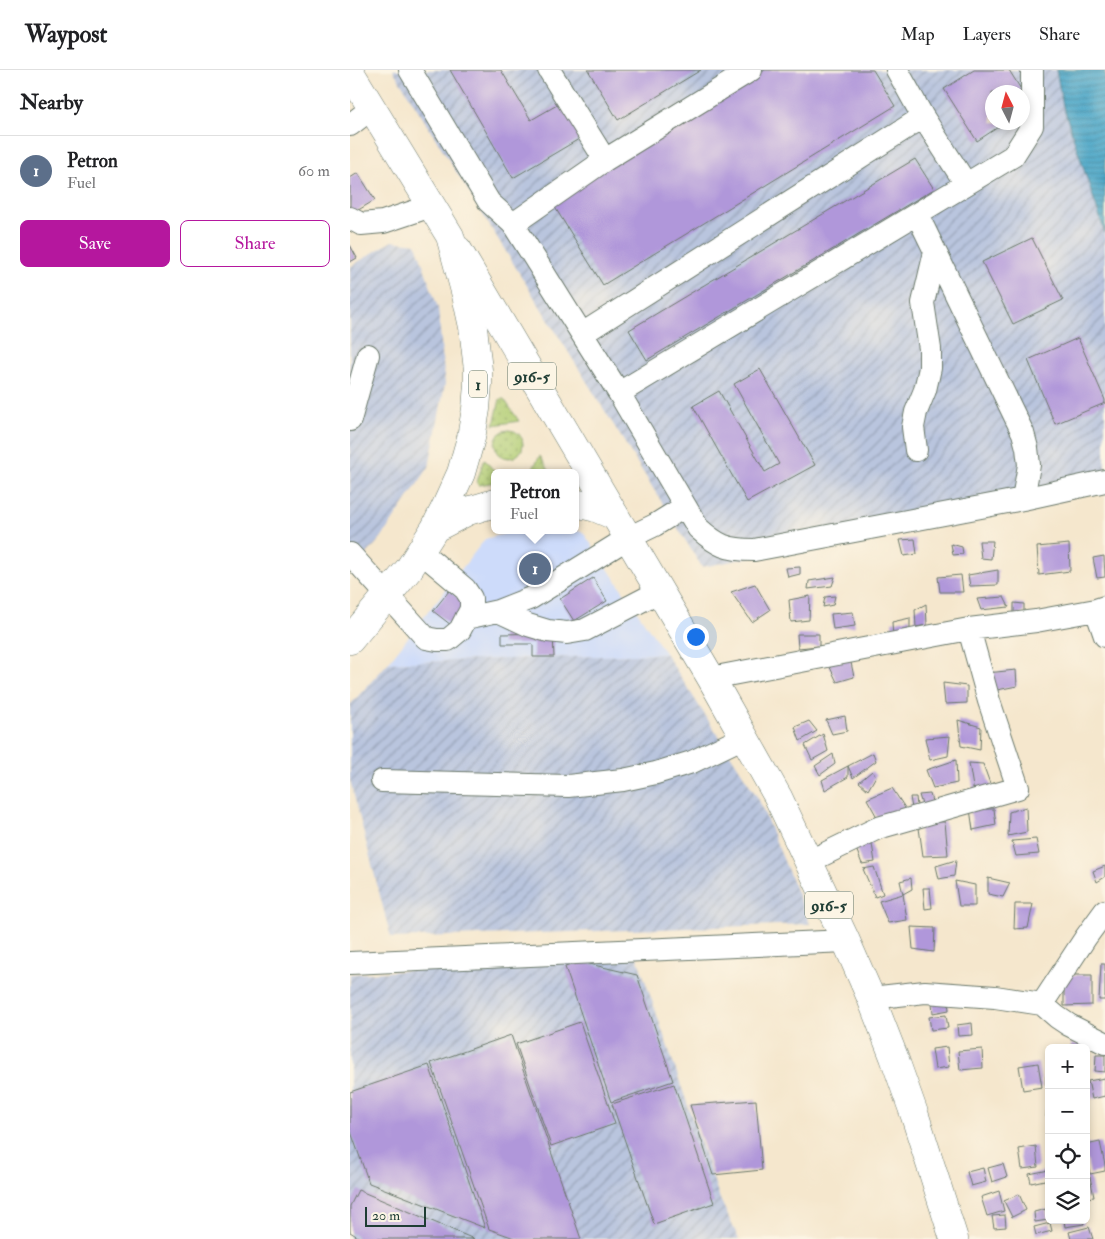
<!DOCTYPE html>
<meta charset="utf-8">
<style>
:root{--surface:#fff;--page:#f2f2f2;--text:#202124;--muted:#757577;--line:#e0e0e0;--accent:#b5179e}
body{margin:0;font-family:"IM FELL Double Pica",serif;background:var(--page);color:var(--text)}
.controls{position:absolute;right:15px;bottom:15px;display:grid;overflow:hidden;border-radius:8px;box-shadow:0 2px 8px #0003}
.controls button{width:45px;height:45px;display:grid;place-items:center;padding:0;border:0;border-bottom:1px solid var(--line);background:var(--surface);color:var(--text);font:25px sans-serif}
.compass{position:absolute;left:635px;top:15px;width:45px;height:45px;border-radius:50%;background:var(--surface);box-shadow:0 2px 8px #0003;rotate:354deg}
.scale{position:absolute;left:15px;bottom:12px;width:61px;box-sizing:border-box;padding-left:5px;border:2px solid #1f3d34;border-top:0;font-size:14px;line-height:18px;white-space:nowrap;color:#1f3d34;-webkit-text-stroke:4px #fcf5e5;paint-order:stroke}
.you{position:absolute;left:345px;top:566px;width:18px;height:18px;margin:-12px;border:4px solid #fff;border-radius:50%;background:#1a73e8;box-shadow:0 0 0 8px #1a73e833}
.badge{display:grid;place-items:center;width:32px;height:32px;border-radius:50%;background:var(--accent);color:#fff;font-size:16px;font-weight:700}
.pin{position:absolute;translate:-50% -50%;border:2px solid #fff;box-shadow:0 1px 5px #0006}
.popup{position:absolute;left:141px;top:399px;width:88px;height:65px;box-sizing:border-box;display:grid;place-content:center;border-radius:8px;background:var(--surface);filter:drop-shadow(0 1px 4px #0005);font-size:16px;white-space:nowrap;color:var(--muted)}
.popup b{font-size:19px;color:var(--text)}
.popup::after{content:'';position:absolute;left:50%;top:100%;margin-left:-10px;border:10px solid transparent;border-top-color:var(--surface)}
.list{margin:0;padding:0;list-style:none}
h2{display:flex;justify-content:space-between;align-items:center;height:65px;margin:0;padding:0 20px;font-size:21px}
h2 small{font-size:16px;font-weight:400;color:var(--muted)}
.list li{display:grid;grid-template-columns:32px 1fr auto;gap:15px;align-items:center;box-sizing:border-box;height:70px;padding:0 20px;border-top:1px solid var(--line)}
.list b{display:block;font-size:19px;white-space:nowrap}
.list p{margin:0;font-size:16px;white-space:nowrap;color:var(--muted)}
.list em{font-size:16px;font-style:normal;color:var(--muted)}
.actions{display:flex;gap:10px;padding:15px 20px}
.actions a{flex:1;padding:11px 0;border:1px solid var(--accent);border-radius:8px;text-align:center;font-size:18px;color:var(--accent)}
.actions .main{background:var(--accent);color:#fff}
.icon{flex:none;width:28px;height:28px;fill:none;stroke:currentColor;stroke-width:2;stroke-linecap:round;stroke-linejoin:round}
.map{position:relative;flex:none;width:755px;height:1169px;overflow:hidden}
header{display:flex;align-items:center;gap:30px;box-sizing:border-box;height:70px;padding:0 25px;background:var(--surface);border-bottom:1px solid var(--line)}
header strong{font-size:24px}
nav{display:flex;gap:28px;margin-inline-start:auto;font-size:18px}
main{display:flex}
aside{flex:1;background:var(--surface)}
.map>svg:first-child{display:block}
.built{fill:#cddbfa}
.industrial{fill:url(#industrial-furrows);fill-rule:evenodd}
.grass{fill:url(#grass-dots);stroke:#688654}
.water{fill:url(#water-rules);stroke:#34727e}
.building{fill:#b097da}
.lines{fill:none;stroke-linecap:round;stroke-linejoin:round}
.minor-casing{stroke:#6a786a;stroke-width:24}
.major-casing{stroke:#6a786a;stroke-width:29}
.highway-casing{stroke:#6a786a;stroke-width:29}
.minor{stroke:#fff;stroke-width:22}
.major{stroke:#fff;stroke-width:28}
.highway{stroke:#fff;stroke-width:28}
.labels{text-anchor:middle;stroke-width:5;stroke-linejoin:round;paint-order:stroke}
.shield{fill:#fcf5e5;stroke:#617469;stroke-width:1}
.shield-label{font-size:16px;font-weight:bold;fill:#1f3d34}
</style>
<header>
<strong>Waypost</strong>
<nav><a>Map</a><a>Layers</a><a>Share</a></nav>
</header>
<main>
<aside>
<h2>Nearby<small></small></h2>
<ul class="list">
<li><span class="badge" style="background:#5c6f8a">1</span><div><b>Petron</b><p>Fuel</p></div><em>60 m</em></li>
</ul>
<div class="actions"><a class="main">Save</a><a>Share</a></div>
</aside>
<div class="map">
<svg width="755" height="1169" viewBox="0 0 755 1169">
<defs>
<pattern id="industrial-furrows" width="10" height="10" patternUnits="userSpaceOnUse" patternTransform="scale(1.25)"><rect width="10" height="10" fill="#b9c5de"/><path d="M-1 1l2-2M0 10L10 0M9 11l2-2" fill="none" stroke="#96a1b5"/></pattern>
<pattern id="grass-dots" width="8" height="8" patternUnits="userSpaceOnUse" patternTransform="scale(1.25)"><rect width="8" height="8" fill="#b2ce75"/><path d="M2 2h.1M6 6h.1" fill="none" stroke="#90a861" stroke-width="1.8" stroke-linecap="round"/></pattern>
<pattern id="water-rules" width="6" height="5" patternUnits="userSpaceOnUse" patternTransform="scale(1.25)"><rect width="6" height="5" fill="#4aa6c8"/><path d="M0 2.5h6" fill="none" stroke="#3d88a3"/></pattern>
</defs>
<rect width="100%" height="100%" fill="#fcf5e5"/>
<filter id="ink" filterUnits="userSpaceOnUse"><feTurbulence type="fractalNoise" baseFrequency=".02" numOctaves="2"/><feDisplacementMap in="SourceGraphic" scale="10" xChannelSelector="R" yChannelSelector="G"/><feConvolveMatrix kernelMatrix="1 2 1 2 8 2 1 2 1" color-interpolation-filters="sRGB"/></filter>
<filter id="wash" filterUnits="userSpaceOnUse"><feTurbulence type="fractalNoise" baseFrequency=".0096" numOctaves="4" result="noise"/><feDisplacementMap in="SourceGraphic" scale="20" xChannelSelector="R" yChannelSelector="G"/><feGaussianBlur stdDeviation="1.12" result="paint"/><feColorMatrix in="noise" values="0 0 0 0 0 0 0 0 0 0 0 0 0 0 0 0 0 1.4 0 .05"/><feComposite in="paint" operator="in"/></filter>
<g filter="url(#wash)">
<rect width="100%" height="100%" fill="#f5e7cd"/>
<path class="built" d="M168 460H221L233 462 316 584 38 593 135 469Z"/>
<path class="industrial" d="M43 0H706L713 36 755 163V417L352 497ZM642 22H672V52H642Z
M42 171 66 174 88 238 95 314 79 397 31 468 0 503V197Z
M316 584 408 728 460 854 41 868 0 710V635L38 593Z
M287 887 370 1129 389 1169H0V904Z"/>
<path class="grass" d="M150 329H154L169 351 144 355Z
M145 374a14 14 0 1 1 28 0a14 14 0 1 1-28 0Z
M190 386 200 402 180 403Z
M134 389 146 403 145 412 129 415 127 412Z"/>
<path class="water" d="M706 0H755V163L713 36Z"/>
<g id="blocks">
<path class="building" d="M100 0H151L181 50 214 31 234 66 163 108Z
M238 0H351L268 50Z
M415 0H523L545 36 253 215 201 131Z
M624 0H659L682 37 672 22H642V52H656L627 71 594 19Z
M565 89 584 119 297 290 279 260Z
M8 103 25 130 0 145V108Z
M682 168 713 230 663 254 632 192Z
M0 175 7 188 0 192Z
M728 268 755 330V333L705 354 678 290Z
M410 299 465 395 397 432 343 336 369 321 415 402 429 394 384 314Z
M565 469 567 484 554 486 550 470Z
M629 471H643L641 489 631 488Z
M601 474 612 477 613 484 603 485Z
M719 474 720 501 689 505 687 477Z
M754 486 755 507 747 508 743 488Z
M450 497V504L438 507 436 498Z
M648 500V515L620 516 618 505Z
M611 505 613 522H590L588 507Z
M485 507 482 516 458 519 459 511Z
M243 508 257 531 224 551 210 529Z
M405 514 420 540 402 552 381 522Z
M99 521 117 534 101 555 83 541Z
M460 526 459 550 441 552 439 530Z
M485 526 483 535 473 537 475 527Z
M654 527 659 537 631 540 627 529Z
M664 533 674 534V543L664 545Z
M576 534 577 555 566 557 565 540Z
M503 542 505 556 483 559 481 544Z
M560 548V567L543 568 542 552Z
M203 563 204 587H183V574H152V564Z
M447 564H469V576L448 578Z
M499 583 504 607 487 612 477 591Z
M666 600 667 616 632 623 627 604Z
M593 613 617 616V633L595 634Z
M495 646 497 661 482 664 476 650Z
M608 650 631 657 630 680 611 676Z
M459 651 467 661 450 671 445 657Z
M473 664 478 681 462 690 455 675Z
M600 666 598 686 580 690 575 668Z
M523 683 526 691 503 708 498 696Z
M483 684 485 694 470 705 465 696Z
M606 690 607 713 583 718 576 700Z
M619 693 633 694 643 722 624 723Z
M498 696V707L475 720 472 710Z
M522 701 526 706 518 720 509 712Z
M542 718 559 744 532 756 517 729Z
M580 724 584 739 574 741 569 725Z
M560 727H566L568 745 563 744Z
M676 737 677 762 658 766 659 742Z
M620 739H644L646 755 623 760Z
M568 751 595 752 598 785 573 786Z
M521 768 525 792 512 794 505 776Z
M686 769 689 784 666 786 662 771Z
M606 790 604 806 589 809 586 796Z
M755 796V807L747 812 743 801Z
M524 797 533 824 525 827 513 799Z
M561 808 562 819 553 824 550 811Z
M638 808 660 813 653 827 638 824Z
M605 811 625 815V836H609Z
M573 818H580L582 838 575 839Z
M553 824 557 850 538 853 529 831Z
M665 834H683L678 858 664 859Z
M561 857 585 858 584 882 563 879Z
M231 892 287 905 323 1011 261 1032 215 897Z
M751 894H755V930H749Z
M714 905H742V935L714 936Z
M598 931 599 940 583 943 582 934Z
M596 945 598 958 581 960 579 947Z
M230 952 265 1054 201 1076 166 974Z
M622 953 623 965 608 966 607 955Z
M161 965 231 1169H167L139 1159 81 993Z
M721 974H735V978H721Z
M597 977 599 997 585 999 582 979Z
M632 979 633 998 610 1000 608 981Z
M746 985H755V1002L745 1001Z
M688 993 692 1017 673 1020 669 996Z
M79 995 135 1158 19 1113 0 1059V1022Z
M696 1006H699V1016H696Z
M755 1008V1026L742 1029 738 1011Z
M324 1014 364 1133 304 1154 262 1034Z
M697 1029H699V1047H696Z
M406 1030 412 1100 363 1105 340 1035Z
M750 1072 755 1095V1101L740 1104 736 1086V1075Z
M686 1076 688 1097 672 1099 669 1079Z
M653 1094 657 1107 642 1112 638 1098Z
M633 1098 636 1112 621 1116 617 1102Z
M699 1100V1109L681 1113 679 1104Z
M736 1107H740L744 1127 736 1128Z
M8 1120 124 1169H8V1167L0 1162V1136Z
M649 1121 654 1141 637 1146 631 1127Z
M669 1124 676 1140 662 1147 654 1131Z
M696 1139 698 1150 685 1152 684 1142Z
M655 1145 656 1157 644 1158 642 1146Z
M714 1150H733L734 1154 715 1157Z
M700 1153 702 1161 686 1165 684 1157Z
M739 1157 743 1169H721L719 1162Z"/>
</g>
</g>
<g filter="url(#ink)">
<use href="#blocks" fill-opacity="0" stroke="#6a786a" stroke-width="1"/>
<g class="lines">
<defs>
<path id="minor" d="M60 0 139 132 163 154
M199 0 255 90
M401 0 255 90 163 154 269 323 348 458C368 476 377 480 404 480L673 429 755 411
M547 0 573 47 616 114
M0 55 22 38
M567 144 673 363 677 378 679 395 673 429
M0 148 11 154 33 152 81 136
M232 264 573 47
M269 323 663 86 682 56V0
M0 350 18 285
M566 380 563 357 566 342 575 320 580 298V279L573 233 585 182
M0 484 76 568 87 570H98L110 560 121 539V528L115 519 71 482
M746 540 755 566
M148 541 178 555 198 561 217 563 235 560 310 521
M116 548 148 541 181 528 278 468 305 455 334 437
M361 608 619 559 686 551 746 540 755 537
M32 711 218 716 273 710 306 703 342 692 394 667
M458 792 528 758 668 718 639 631 619 559
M0 893 496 871
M521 928 575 922 645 927 692 934 707 947 719 955 755 973
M692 934 736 867 755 841"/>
<path id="major" d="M108 180 361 608 428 727 496 871 521 928 544 987 565 1046 604 1169"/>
<path id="highway" d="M0 2 100 166 116 225 123 257 128 300V314L126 339 121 368 111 403 96 436 85 458 59 499 0 570
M225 433 246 438 265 446
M85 458 118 441 145 433"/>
</defs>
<use href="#minor" class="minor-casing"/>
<use href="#major" class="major-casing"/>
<use href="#highway" class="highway-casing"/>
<use href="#minor" class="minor"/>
<use href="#major" class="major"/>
<use href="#highway" class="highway"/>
</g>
</g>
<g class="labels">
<g class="shield">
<rect x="158" y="292.5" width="48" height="27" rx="4"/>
<rect x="119" y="300.5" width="18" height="27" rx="4"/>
<rect x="455" y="821.5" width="48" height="27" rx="4"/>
</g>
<g class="shield-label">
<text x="182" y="312">916-5</text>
<text x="128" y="320">1</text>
<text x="479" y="841">916-5</text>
</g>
</g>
</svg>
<div class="controls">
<button>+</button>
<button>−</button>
<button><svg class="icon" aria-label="locate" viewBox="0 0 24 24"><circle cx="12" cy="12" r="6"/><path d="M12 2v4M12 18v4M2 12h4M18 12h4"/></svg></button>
<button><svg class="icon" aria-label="layers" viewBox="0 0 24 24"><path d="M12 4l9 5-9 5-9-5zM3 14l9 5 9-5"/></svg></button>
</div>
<svg class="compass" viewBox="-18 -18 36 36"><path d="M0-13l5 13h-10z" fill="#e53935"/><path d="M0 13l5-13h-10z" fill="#757577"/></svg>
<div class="scale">20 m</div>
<div class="you"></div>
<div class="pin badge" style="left:185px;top:499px;background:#5c6f8a">1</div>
<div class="popup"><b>Petron</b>Fuel</div>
</div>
</main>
